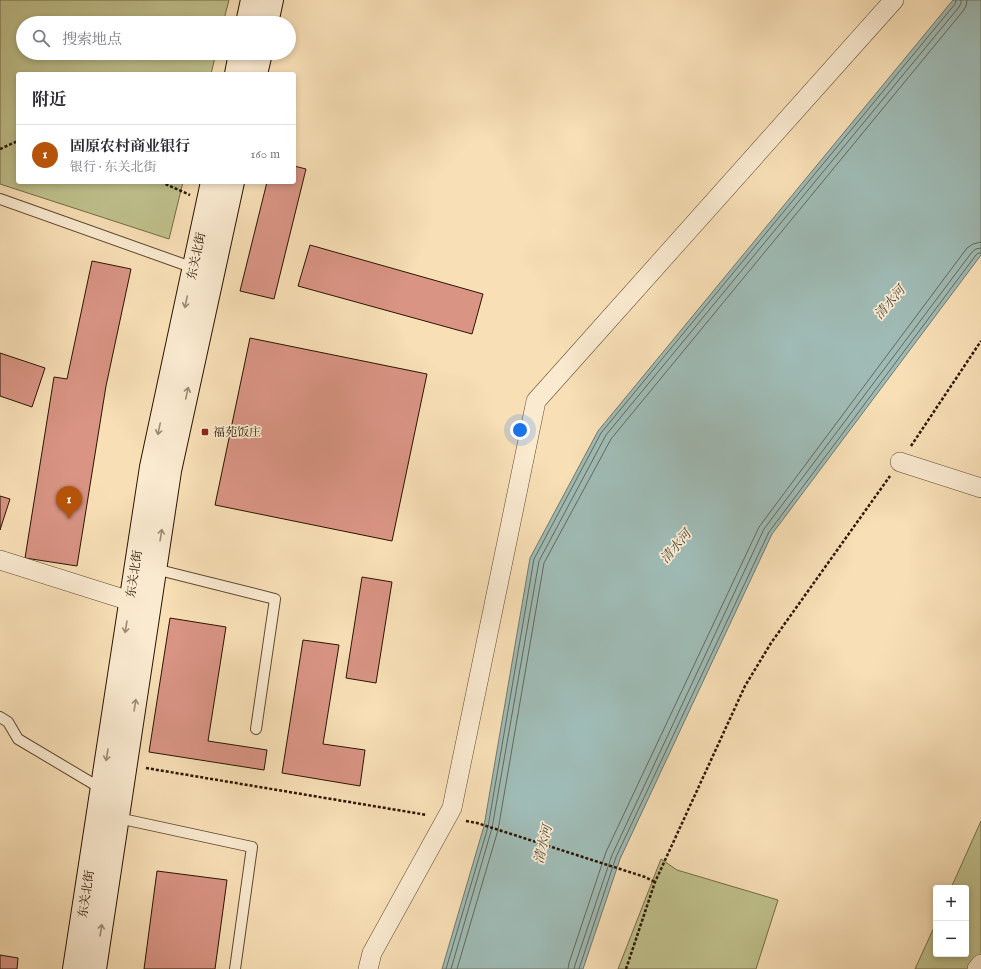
<!DOCTYPE html>
<html lang="zh">
<meta charset="utf-8">
<style>
:root{--surface:#fff;--page:#f7f7f7;--text:#2b2b33;--muted:#7c7c81;--line:#e1e1e2;--accent:#b45309}
body{margin:0;font-family:"IM FELL English","Noto Serif SC",serif;background:var(--page);color:var(--text)}
.controls{position:absolute;right:12px;bottom:12px;display:grid;overflow:hidden;border-radius:4px;box-shadow:0 2px 6px #0003}
.controls button{width:36px;height:36px;display:grid;place-items:center;padding:0;border:0;border-bottom:1px solid var(--line);background:var(--surface);color:var(--text);font:20px sans-serif}
.you{position:absolute;left:520px;top:430px;width:14px;height:14px;margin:-10px;border:3px solid #fff;border-radius:50%;background:#1a73e8;box-shadow:0 0 0 6px #1a73e833}
.badge{display:grid;place-items:center;width:26px;height:26px;border-radius:50%;background:var(--accent);color:#fff;font-size:13px;font-weight:700}
.pin{position:absolute;translate:-50% -33px;filter:drop-shadow(0 1px 2px #0008)}
.pin::after{content:'';position:absolute;top:21px;width:14px;height:12px;background:inherit;clip-path:polygon(0 0,100% 0,50% 100%)}
.list{margin:0;padding:0;list-style:none}
h2{display:flex;justify-content:space-between;align-items:center;height:52px;margin:0;padding:0 16px;font-size:17px}
h2 small{font-size:13px;font-weight:400;color:var(--muted)}
.list li{display:grid;grid-template-columns:26px 1fr auto;gap:12px;align-items:center;box-sizing:border-box;height:60px;padding:0 16px;border-top:1px solid var(--line)}
.list b{display:block;font-size:15px;white-space:nowrap}
.list p{margin:0;font-size:13px;white-space:nowrap;color:var(--muted)}
.list em{font-size:13px;font-style:normal;color:var(--muted)}
.icon{flex:none;width:22px;height:22px;fill:none;stroke:currentColor;stroke-width:2;stroke-linecap:round;stroke-linejoin:round}
.map{position:relative;flex:none;width:981px;height:969px;overflow:hidden}
.search{position:absolute;background:var(--surface);box-shadow:0 2px 6px #0003;left:16px;top:16px;width:280px;height:44px;display:flex;align-items:center;gap:10px;box-sizing:border-box;padding:0 14px;border-radius:22px;color:var(--muted);font-size:15px}
.panel{position:absolute;background:var(--surface);box-shadow:0 2px 6px #0003;left:16px;top:72px;width:280px;height:112px;border-radius:4px}
.map>svg:first-child{display:block}
.green{fill:#bfc18c;stroke:#746a46}
.water{fill:#9fbbb5;stroke:#70786d}
.lines{fill:none;stroke-linecap:round;stroke-linejoin:round}
.shore{stroke:#64685b;stroke-width:1}
.building{fill:#d99484;stroke:#2a1401}
.lane-casing{stroke:#5e472e;stroke-width:12}
.street-casing{stroke:#5e472e;stroke-width:20}
.secondary-casing{stroke:#2a1401;stroke-width:24}
.path{stroke:#2a1401;stroke-width:2.5;stroke-dasharray:3 2;stroke-linecap:butt}
.lane{stroke:#faead0;stroke-width:10}
.street{stroke:#faead0;stroke-width:19}
.secondary{stroke:#faead0;stroke-width:22}
.oneway{stroke:#9c8a73}
.poi-dot{fill:#8f2418;stroke:#faead0;stroke-width:1.5}
.labels{text-anchor:middle;stroke-width:3.5;stroke-linejoin:round;paint-order:stroke}
.street-label{font-size:12px;fill:#2a1401;stroke:#faead0}
.poi-label{font-size:12px;fill:#2a1401;stroke:#faead0;text-anchor:start}
.water-label{font-size:13px;font-style:italic;fill:#534e40;stroke:#faead0}
</style>
<div class="map">
<svg width="981" height="969" viewBox="0 0 981 969">
<rect width="100%" height="100%" fill="#f8dfb6"/>
<filter id="stains"><feTurbulence type="fractalNoise" baseFrequency=".005" numOctaves="4"/><feColorMatrix values="0 0 0 0 .2 0 0 0 0 .09 0 0 0 0 .02 0 0 0 .5 -.17"/></filter>
<radialGradient id="worn" r=".72"><stop offset=".6" stop-color="#630" stop-opacity="0"/><stop offset="1" stop-color="#630" stop-opacity=".3"/></radialGradient>
<path class="green" d="M0 0H229L223 23H23V53H216L211 74H18V182H183L169 239 0 184Z
M981 821V969H915L936 923V954H966V888H951Z
M661 859 677 870 778 900 756 969H618Z"/>
<path class="water" d="M953 0H981V255L772 534 620 859 583 969H442L484 826 530 558 598 431Z"/>
<g class="lines">
<path class="shore" d="M446 969 488 827 534 559 601 433 955 4 956 0
M451 969 492 828 539 561 606 435 959 7 961 3V0
M457 969 498 830 544 563 611 439 963 11 966 6 967 0
M568 969 569 963 606 852 759 527 967 248 973 244 981 242
M574 969 575 965 612 855 764 529 972 252 976 249 981 248
M579 969 616 857 769 532 976 255 978 253H981"/>
</g>
<path class="building" d="M294 166 306 169 274 299 240 291 267 182H294Z
M310 245 483 294 472 334 298 286Z
M92 261 131 269 106 386 77 566 25 558 54 377 67 379Z
M250 338 427 374 392 541 215 505Z
M0 353 45 368 32 407 0 396Z
M0 496 10 499 0 530Z
M362 577 392 582 376 683 346 678Z
M170 618 226 627 208 741 267 750 264 770 149 752Z
M303 640 339 645 323 744 365 750 360 786 282 773Z
M157 871 227 880 215 969H144Z
M0 955 18 958 17 969H0Z"/>
<g class="lines">
<defs>
<path id="lane" d="M0 199 194 268
M155 569 275 599 256 729
M0 717 8 722 18 739 102 789
M118 818 252 847 235 969"/>
<path id="street" d="M900 462 981 488
M0 560 130 601
M368 969 372 953 452 808 536 401 894 0
M977 969 981 964"/>
<path id="secondary" d="M247 23 252 0
M267 23 272 0
M236 74 240 53
M256 74 261 53
M74 969 151 467 212 182
M95 969 170 471 233 182"/>
</defs>
<use href="#lane" class="lane-casing"/>
<use href="#street" class="street-casing"/>
<use href="#secondary" class="secondary-casing"/>
<path class="path" d="M0 149 18 141
M161 182 190 195
M911 446 981 341
M146 768 427 815
M466 821 477 823 645 877 655 882
M626 969 655 882 745 686 771 643 890 476"/>
<use href="#lane" class="lane"/>
<use href="#street" class="street"/>
<use href="#secondary" class="secondary"/>
</g>
<defs><path id="oneway-shaft" d="M-6 0H5M1.5-3L5.5 0L1.5 3" fill="none" stroke-width="1.6" stroke-linecap="round" stroke-linejoin="round"/></defs>
<g class="oneway">
<use href="#oneway-shaft" transform="translate(186 302) rotate(102)"/>
<use href="#oneway-shaft" transform="translate(187 393) rotate(-78)"/>
<use href="#oneway-shaft" transform="translate(159 429) rotate(102)"/>
<use href="#oneway-shaft" transform="translate(161 535) rotate(-81)"/>
<use href="#oneway-shaft" transform="translate(126 627) rotate(99)"/>
<use href="#oneway-shaft" transform="translate(135 705) rotate(-81)"/>
<use href="#oneway-shaft" transform="translate(107 755) rotate(99)"/>
<use href="#oneway-shaft" transform="translate(101 930) rotate(-81)"/>
</g>
<rect class="poi-dot" x="201" y="428" width="8" height="8" rx="2"/>
<g class="labels">
<g class="street-label">
<text transform="translate(196 256) rotate(-78)" y="4">东关北街</text>
<text transform="translate(134 574) rotate(-81)" y="4">东关北街</text>
<text transform="translate(86 894) rotate(-81)" y="4">东关北街</text>
</g>
<g class="poi-label">
<text x="213" y="436">福苑饭庄</text>
</g>
<g class="water-label">
<text transform="translate(889 302) rotate(-49)" y="5">清水河</text>
<text transform="translate(675 546) rotate(-49)" y="5">清水河</text>
<text transform="translate(542 844) rotate(-76)" y="5">清水河</text>
</g>
</g>
<rect width="100%" height="100%" filter="url(#stains)"/>
<rect width="100%" height="100%" fill="url(#worn)"/>
</svg>
<div class="controls">
<button>+</button>
<button>−</button>
</div>
<div class="you"></div>
<div class="pin badge" style="left:69px;top:519px">1</div>
<div class="search"><svg class="icon" aria-label="search" viewBox="0 0 24 24"><circle cx="10" cy="10" r="6"/><path d="M15 15l6 6"/></svg>搜索地点</div>
<section class="panel">
<h2>附近<small></small></h2>
<ul class="list">
<li><span class="badge">1</span><div><b>固原农村商业银行</b><p>银行 · 东关北街</p></div><em>160 m</em></li>
</ul>
</section>
</div>
